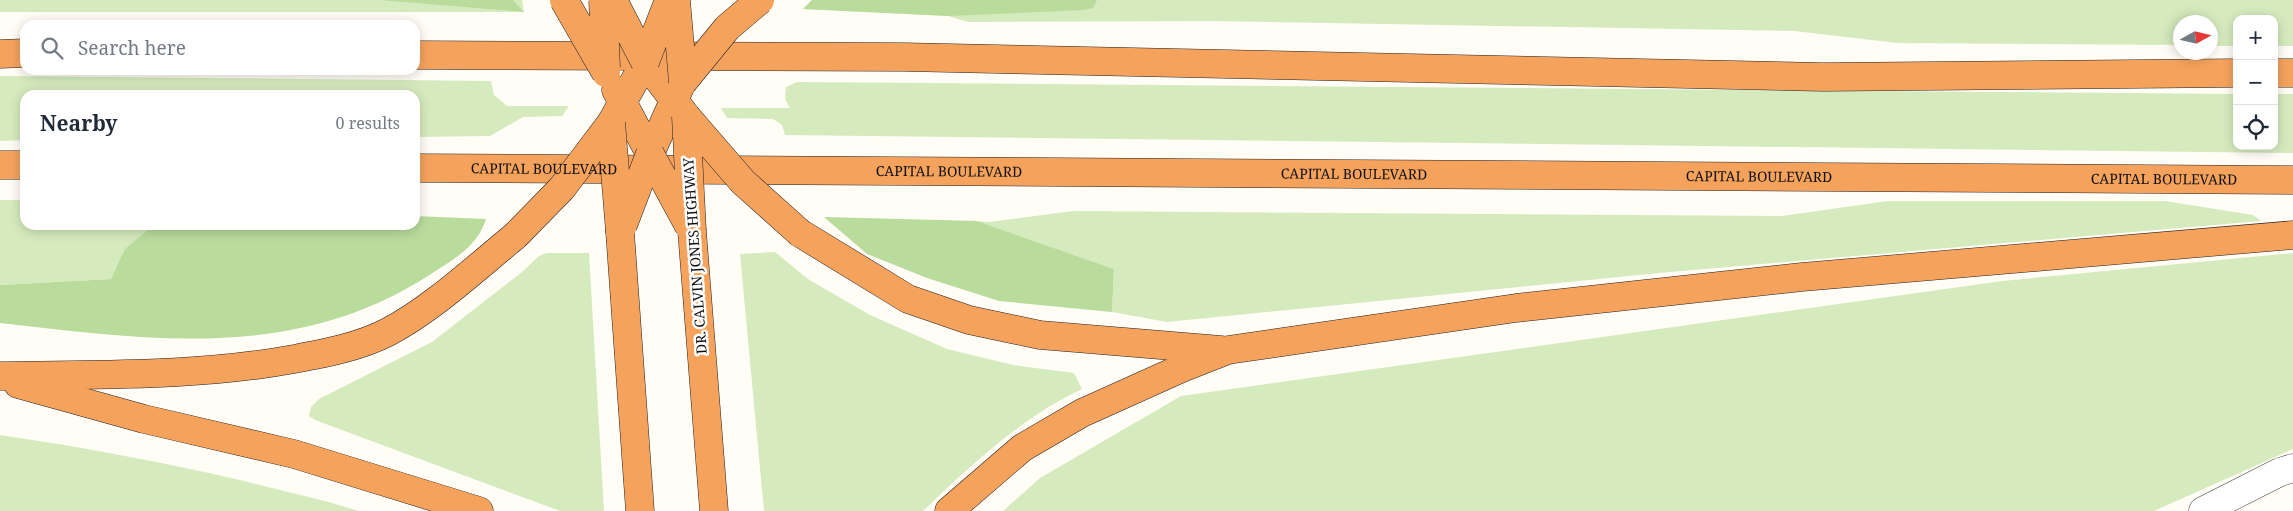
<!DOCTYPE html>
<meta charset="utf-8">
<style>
:root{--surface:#fff;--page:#f2f2f3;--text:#1f2937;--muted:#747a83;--line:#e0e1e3}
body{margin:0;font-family:"Noto Serif",serif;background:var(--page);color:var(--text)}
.controls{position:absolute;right:15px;top:15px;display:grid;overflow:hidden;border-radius:10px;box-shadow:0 2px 12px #0003}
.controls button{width:45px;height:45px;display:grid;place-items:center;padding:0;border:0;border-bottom:1px solid var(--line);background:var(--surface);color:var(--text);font:25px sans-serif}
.compass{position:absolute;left:2173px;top:15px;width:45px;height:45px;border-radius:50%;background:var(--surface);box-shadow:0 2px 12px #0003;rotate:82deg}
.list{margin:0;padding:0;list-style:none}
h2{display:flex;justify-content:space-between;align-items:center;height:65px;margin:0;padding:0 20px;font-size:21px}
h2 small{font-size:16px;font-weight:400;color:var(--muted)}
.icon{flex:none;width:28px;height:28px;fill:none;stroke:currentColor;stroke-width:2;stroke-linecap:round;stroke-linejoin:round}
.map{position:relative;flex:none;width:2293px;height:511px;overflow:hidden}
.search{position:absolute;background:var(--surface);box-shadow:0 2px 12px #0003;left:20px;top:20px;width:400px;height:55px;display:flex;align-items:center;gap:12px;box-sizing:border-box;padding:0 18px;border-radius:15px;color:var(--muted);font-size:19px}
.panel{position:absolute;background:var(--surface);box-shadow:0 2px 12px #0003;left:20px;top:90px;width:400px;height:140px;border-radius:15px}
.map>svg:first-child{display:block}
.green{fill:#d5ebbd}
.forest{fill:#b9dc9c}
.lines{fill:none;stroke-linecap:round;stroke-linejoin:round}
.street-casing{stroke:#444;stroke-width:29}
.highway-casing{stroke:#222;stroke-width:29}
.street{stroke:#fff;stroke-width:28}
.highway{stroke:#f5a25d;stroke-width:28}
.highway-bridge-casing{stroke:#222;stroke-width:29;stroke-linecap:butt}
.highway-bridge{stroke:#f5a25d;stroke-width:28}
.labels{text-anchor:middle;stroke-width:5;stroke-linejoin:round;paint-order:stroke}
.street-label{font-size:14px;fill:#111;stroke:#fff}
</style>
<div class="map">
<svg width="2293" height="511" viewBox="0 0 2293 511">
<rect width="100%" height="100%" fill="#fffdf5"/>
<path class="green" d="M0 0H522L524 12H0Z
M812 0H2293V46H2274V19H2237V46H2211L2210 22H2180V45L1897 43 1795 31 1213 21 968 22 948 16 803 9Z
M0 76 491 81 494 95 507 106H569L562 116 523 117 490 136 415 137V95H25V140L0 141Z
M797 82 2237 94V146H2274V94H2293V153L785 135 782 125 773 119 727 118 721 108H790L785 99 786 87Z
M0 200H25V225H154L126 249 111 279 0 285Z
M1888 201H2165L2253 215 2261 221 1659 273 1167 322 1112 312 1114 269 977 221 990 222 1073 211 1782 216Z
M775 252 808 279 870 315 947 349 1013 365 1074 373 1082 389C1022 417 970 466 923 511H764L740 254Z
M547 253H589L604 511H560L315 420 309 416 311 407 319 399 432 342 522 272 539 256Z
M2293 253V449L2154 511H1003L1040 478 1181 396 2002 281Z
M0 435C82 447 163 462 244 481 282 491 321 499 359 511H0Z"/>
<path class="forest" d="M380 0H513L524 12Z
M812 0H1097L1093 8 1084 10 949 16 803 9Z
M415 216 486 219C478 246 454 259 431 274 296 362 151 340 0 323V285L111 279 125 249 154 225H415Z
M824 217 977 221 1114 269 1112 312 999 301 927 278 867 254Z"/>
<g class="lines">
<defs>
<path id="street" d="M2203 511 2280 472 2293 468"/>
<g id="highway">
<path d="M0 54 25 53"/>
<path d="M415 55 903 57 1823 77 2237 73"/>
<path d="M2274 73H2293"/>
<path d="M616 90 650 154"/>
<path d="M611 123 645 62 686 116"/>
<path d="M650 154 680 87"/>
<path d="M0 165H25"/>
<path id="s1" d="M415 168 2293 180"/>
<path d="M692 231 714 511"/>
<path d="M620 232 640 511"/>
<path d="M800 233 908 299 969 320 1040 335 1221 350"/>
<path d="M0 376C98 374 197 377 294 359 326 353 359 347 388 332 432 309 477 267 515 236"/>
<path d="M18 384 144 419 294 454 479 511"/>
<path d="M949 511 1022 448 1082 413 1182 368 1228 350 1516 308 1802 277 2293 235"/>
</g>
</defs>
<use href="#street" class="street-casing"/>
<use href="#highway" class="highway-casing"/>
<use href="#street" class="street"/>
<use href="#highway" class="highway"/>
<defs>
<path id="highway-bridge" d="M564 0 606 73
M603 0 606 68
M613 0 645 62
M676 0 683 82
M645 62 669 0
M683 82 727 28 760 0
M686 116 743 182 800 233
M686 116 692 231
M611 123 620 232
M650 154 689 226
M623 225 650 154
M515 236 562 188 611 123"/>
</defs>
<use href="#highway-bridge" class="highway-bridge-casing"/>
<use href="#highway-bridge" class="highway-bridge"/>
</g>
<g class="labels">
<g class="street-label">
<text dy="5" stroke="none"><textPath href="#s1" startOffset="129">CAPITAL BOULEVARD</textPath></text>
<text dy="5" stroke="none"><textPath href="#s1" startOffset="534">CAPITAL BOULEVARD</textPath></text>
<text dy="5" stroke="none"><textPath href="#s1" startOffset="939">CAPITAL BOULEVARD</textPath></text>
<text dy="5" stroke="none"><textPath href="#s1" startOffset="1344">CAPITAL BOULEVARD</textPath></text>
<text dy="5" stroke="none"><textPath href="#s1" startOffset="1749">CAPITAL BOULEVARD</textPath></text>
<text transform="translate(695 256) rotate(-94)" y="5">DR. CALVIN JONES HIGHWAY</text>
</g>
</g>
</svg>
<div class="controls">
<button>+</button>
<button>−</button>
<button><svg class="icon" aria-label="locate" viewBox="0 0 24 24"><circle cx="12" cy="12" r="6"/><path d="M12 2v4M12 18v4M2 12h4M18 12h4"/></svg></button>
</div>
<svg class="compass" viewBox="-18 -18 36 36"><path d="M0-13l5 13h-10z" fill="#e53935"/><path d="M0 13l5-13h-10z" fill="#747a83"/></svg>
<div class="search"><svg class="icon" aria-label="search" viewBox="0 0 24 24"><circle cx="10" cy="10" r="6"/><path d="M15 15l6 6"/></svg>Search here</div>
<section class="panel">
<h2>Nearby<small>0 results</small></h2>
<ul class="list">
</ul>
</section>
</div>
